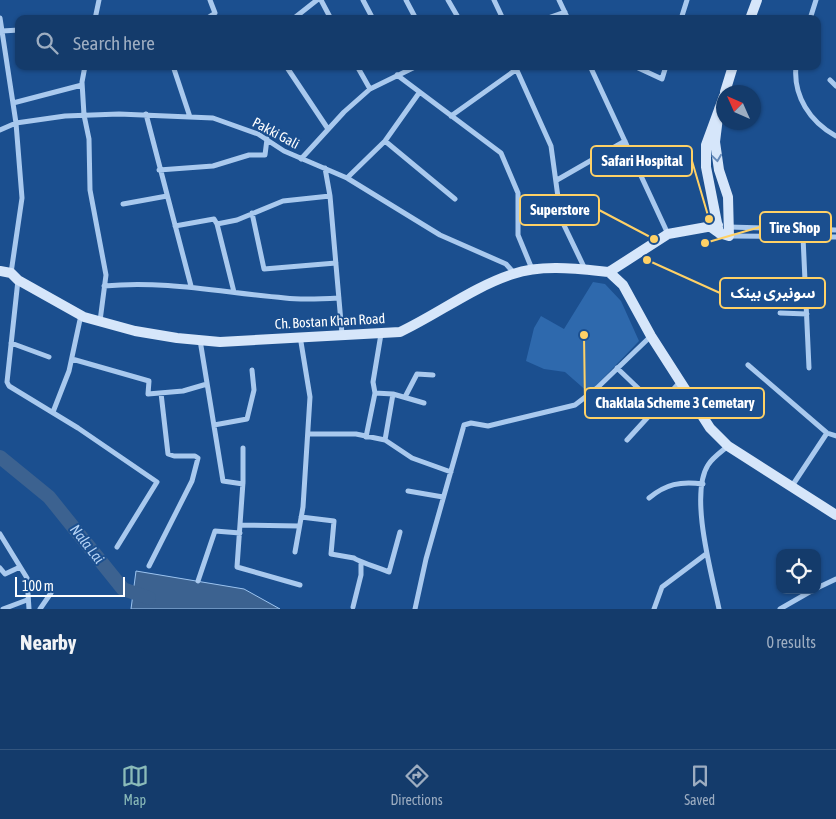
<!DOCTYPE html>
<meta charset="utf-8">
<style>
:root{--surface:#143b6b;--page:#214673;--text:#f1f3f6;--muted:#9dadc1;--line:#33557e;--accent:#8bbbb9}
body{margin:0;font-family:"Asap Condensed","Noto Sans Arabic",sans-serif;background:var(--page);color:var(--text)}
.controls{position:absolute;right:15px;bottom:15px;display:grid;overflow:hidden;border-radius:10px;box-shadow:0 1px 4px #0004}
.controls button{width:45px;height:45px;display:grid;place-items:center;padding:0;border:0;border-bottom:1px solid var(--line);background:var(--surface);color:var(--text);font:25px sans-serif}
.compass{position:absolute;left:716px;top:85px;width:45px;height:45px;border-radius:50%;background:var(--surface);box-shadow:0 1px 4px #0004;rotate:315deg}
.scale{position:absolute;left:15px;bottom:12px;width:110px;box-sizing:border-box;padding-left:5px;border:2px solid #fff;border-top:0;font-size:14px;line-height:18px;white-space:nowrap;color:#fff;-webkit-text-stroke:4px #1b4f8f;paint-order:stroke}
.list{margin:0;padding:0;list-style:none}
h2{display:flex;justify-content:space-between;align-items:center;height:65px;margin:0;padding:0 20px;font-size:21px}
h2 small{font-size:16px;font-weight:400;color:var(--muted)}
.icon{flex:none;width:28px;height:28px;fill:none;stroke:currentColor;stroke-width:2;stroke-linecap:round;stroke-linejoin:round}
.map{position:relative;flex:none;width:836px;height:609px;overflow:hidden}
.search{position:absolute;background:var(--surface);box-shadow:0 1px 4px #0004;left:15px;right:15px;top:15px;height:55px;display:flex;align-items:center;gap:12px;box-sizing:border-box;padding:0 18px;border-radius:10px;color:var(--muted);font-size:19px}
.sheet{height:140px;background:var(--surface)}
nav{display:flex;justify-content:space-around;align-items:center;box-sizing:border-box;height:70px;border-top:1px solid var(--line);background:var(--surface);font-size:14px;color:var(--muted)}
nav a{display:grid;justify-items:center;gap:2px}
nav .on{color:var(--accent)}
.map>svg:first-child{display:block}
.green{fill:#2e69ad}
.water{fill:#3c6290;stroke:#9cc4f0}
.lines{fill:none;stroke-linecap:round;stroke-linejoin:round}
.river{stroke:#3c6290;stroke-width:14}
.street{stroke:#a9c9ee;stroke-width:5}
.secondary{stroke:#d6e6fa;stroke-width:10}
.oneway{stroke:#668bba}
.labels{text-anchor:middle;stroke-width:4;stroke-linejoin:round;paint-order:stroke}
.street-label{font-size:14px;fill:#fff;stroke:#1b4f8f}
.water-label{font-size:15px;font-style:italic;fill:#b5d3f5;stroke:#1b4f8f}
.leader{fill:none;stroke:#ffd166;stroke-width:2}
.callout-dot{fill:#ffd166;stroke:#1b4f8f;stroke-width:2}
.callout{fill:#1b4f8f;stroke:#ffd166;stroke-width:2}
.callout-label{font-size:15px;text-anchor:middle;font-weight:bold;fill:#fff}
</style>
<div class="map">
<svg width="836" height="609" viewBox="0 0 836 609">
<rect width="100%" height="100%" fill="#1b4f8f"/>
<path class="green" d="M593 282 605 284 621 301 639 341 589 393 565 372 544 369 526 361 534 328 541 316 564 329Z"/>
<path class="water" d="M136 571 244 589 280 609H131Z"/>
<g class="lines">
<path class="river" d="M0 457 49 497 123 589 149 598"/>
<path class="street" d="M321 0 331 19
M363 0 373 19
M406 0 416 19
M448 0 459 19
M494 0 503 19
M559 0 568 19
M0 18 16 123 22 198 11 273
M95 19 99 0
M206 19 215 13 210 0
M293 19 317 0
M545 19 565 12
M681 19 687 0
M810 19 816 0
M2 31 19 30
M85 66 82 82 84 115 89 139 90 190 106 275 100 321
M173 66 190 117
M286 66 328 129
M357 66 370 89
M515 66 551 146 561 219 585 269
M590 66 668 234
M634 66 662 79 666 66
M796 66C793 96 810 122 836 136
M397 75 501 153 518 193V235L532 269
M830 80 836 86
M13 103 82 85
M146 114 191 286
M451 116 517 69
M0 130 16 123 65 116 119 114 213 118 258 134 284 151 347 178 440 235 506 264 514 273
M385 141 455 199
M301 159 344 112 370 89 417 66
M325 168 330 196 342 334
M159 170 213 166 249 155H265L267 139
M347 178 385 141 419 93
M557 180 625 141
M123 204 167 196
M252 213 264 269 336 263
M217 224 237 220 283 201 330 196
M217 224 234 292
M175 226 214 219 217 224
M729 227 836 230
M729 236 836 237
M803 237 809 368
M18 280 7 382 9 386 78 428 157 482 117 547
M104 286C166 280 224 293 285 298 302 300 321 299 339 298
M780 313 807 314
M200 340 223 481 243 484
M11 343 49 357
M72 359 149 381 148 394 183 391 207 384
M748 365 827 433 836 436
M617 368 640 390 624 412
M375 393 393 394 424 403
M405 397 417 374 433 375
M53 412 69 371 81 315
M214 425 247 419 254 390 252 370
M308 434H356L385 440 412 458 451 472
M366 437 375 393 373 382 381 334
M385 440 393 394
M627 440 680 382
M243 448V482L237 567 300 585
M792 486 827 433
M408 491 443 497
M649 498C666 484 680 481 703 484
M301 517 334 521 331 554 354 558C357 561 382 569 389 572L400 532
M241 525 299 526
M0 534 27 578 29 609
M295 552 303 507 310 397 300 336
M149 566 192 481 198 458 195 456H174L168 454 161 393
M0 568 5 574 20 567
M198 581 215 531 240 533
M817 588 836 579
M353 607 361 575V562
M3 609 27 600
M40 609 51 593
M415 609 426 559 464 425 471 423 488 426 575 405 597 388 651 336
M654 609 662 587 706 554
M719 609C712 575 689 495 708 465 712 458 722 451 728 446
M780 609 813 590"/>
<path class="secondary" d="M750 19 757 0
M725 92 733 66
M712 228 719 233 729 236 728 197 719 170 715 142 719 109
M719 233 706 167V145L724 96
M0 271 11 273 18 280 84 317 135 331 177 338 220 342 400 332C438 314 473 287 513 274 542 264 579 269 609 272
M609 272 623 285 651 336 710 428 728 446 836 515
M609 272 668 234 718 225"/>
</g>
<defs><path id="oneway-chevron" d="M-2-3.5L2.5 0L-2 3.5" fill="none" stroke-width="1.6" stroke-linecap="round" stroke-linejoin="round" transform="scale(1.25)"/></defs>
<use class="oneway" href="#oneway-chevron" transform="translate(717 158) rotate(82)"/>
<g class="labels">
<g class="street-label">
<text transform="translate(276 133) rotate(28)" y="5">Pakki Gali</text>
<text transform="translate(330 321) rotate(-3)" y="5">Ch. Bostan Khan Road</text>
</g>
<g class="water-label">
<text transform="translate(87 544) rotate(52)" y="5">Nala Lai</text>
</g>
</g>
<path class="leader" d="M709 219L692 161M654 239L599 210M705 243L760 227M647 260L720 293M584 335L585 403"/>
<g class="callout-dot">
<circle cx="709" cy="219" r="5"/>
<circle cx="654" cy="239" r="5"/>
<circle cx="705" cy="243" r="5"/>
<circle cx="647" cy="260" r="5"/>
<circle cx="584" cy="335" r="5"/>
</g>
<g class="callout">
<rect x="591" y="146" width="101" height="30" rx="5"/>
<rect x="520" y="195" width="79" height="30" rx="5"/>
<rect x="760" y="212" width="71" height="30" rx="5"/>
<rect x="720" y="278" width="105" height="30" rx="5"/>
<rect x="585" y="388" width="179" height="30" rx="5"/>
</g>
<g class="callout-label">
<text x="642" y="166">Safari Hospital</text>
<text x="560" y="215">Superstore</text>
<text x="795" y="233">Tire Shop</text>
<text x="773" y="298">سونیری بینک</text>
<text x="675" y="408">Chaklala Scheme 3 Cemetary</text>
</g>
</svg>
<div class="controls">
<button><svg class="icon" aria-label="locate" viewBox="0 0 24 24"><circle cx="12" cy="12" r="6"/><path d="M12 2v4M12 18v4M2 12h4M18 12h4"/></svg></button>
</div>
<svg class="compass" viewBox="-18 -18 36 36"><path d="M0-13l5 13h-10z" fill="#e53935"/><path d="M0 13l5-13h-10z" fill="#9dadc1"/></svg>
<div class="scale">100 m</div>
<div class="search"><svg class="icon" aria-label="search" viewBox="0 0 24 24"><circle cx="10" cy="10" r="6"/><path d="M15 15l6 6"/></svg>Search here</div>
</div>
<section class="sheet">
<h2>Nearby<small>0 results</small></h2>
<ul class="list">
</ul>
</section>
<nav>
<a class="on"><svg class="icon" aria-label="map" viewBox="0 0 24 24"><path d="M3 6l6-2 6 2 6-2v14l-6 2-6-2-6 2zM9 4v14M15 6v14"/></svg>Map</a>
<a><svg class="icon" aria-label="directions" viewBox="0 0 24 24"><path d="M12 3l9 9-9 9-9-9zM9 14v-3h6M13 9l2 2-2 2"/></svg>Directions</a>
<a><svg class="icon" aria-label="saved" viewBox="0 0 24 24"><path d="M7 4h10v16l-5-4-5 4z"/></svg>Saved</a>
</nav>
